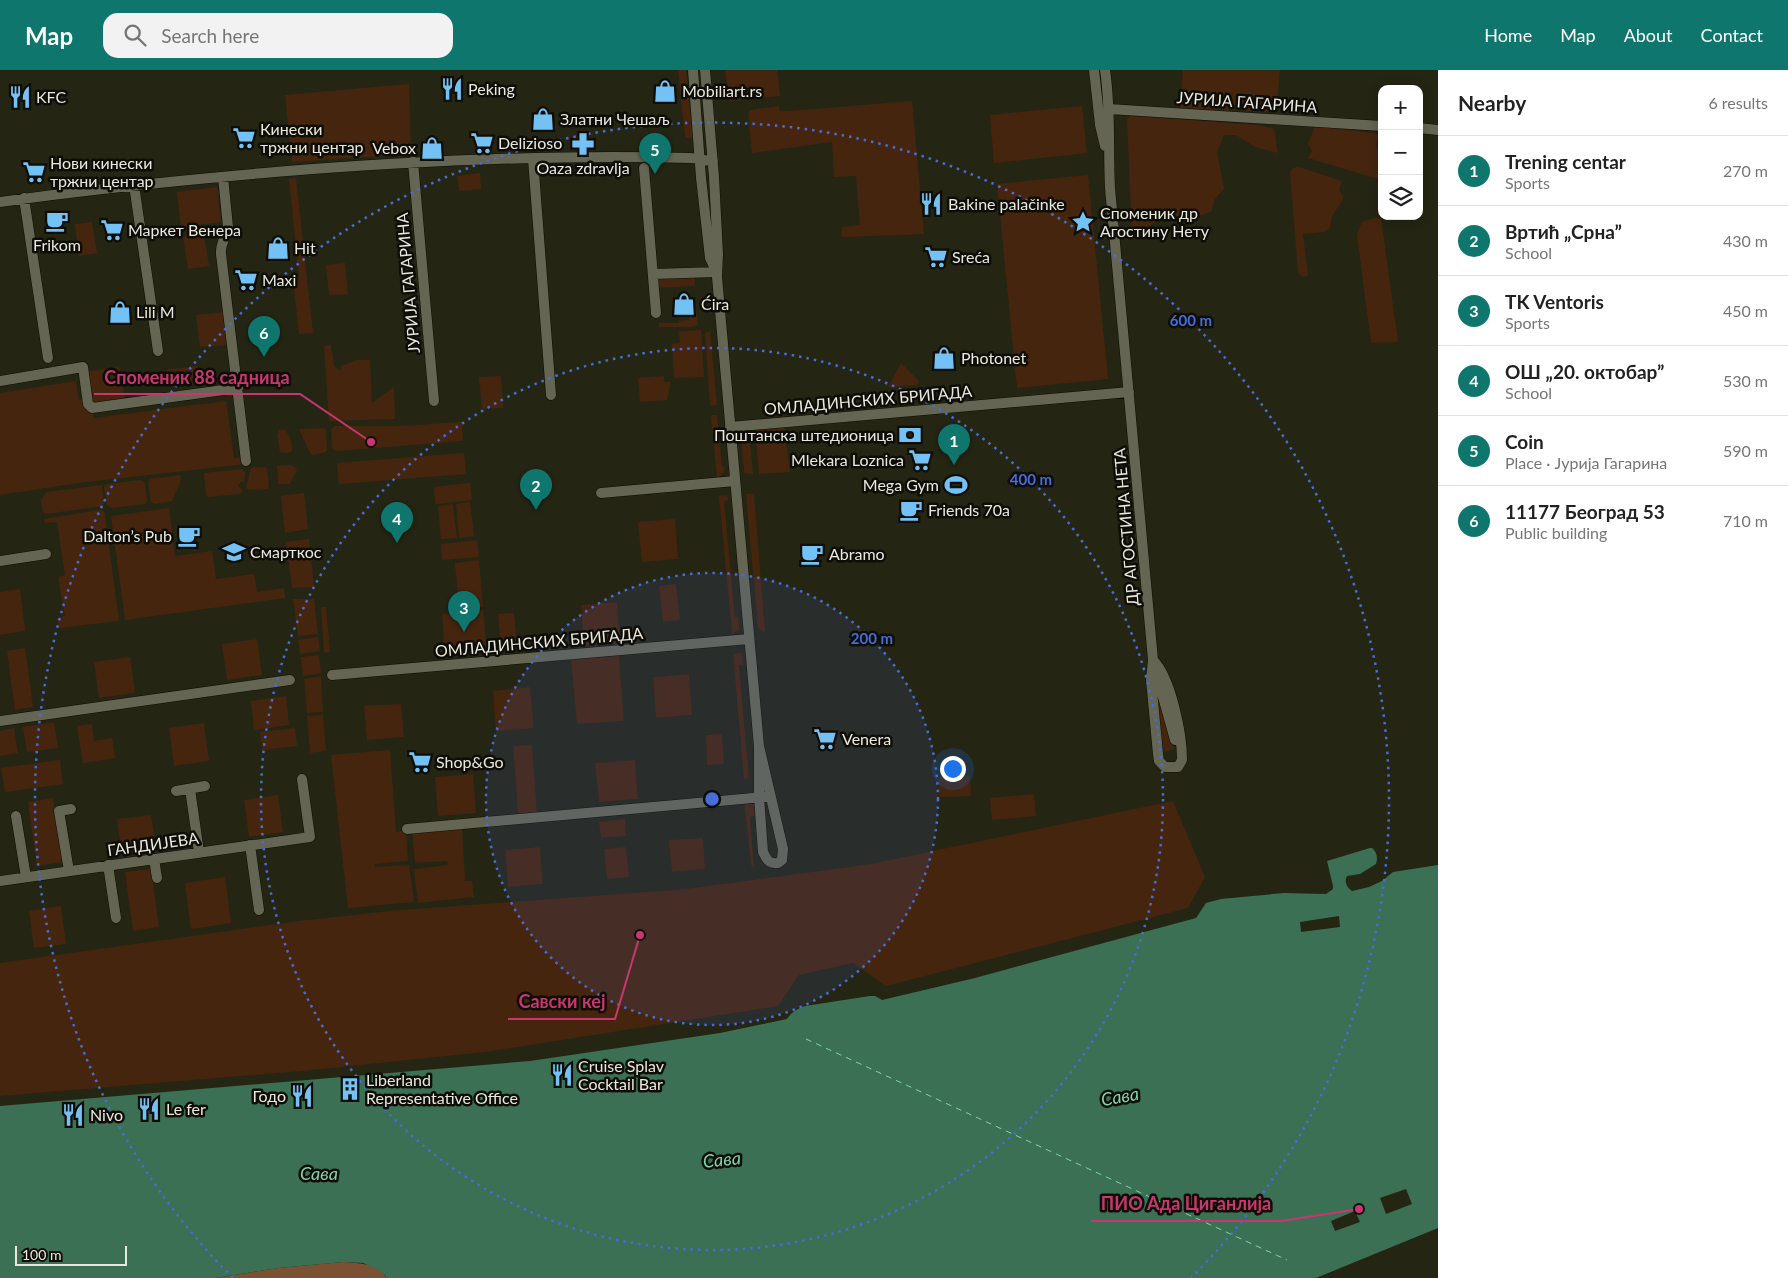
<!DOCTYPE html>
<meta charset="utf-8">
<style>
:root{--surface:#fff;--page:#f2f2f2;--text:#222;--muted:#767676;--line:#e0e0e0;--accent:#0f766e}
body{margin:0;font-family:Lato,sans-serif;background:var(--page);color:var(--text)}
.controls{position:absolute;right:15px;top:15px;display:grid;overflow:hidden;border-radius:10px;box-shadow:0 2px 12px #0003}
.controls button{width:45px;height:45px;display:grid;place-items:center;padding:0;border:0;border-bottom:1px solid var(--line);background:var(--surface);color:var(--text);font:25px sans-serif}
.scale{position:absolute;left:15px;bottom:12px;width:112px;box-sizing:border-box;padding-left:5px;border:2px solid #e8e8de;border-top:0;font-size:14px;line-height:18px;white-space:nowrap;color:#e8e8de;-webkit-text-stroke:4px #0e0d07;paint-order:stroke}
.you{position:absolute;left:952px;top:698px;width:18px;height:18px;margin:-12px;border:4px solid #fff;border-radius:50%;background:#1a73e8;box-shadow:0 0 0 8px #1a73e833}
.badge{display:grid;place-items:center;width:32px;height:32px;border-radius:50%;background:var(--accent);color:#fff;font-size:16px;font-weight:700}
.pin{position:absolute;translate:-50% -41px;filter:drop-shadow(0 1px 2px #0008)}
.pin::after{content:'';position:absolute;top:26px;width:18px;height:15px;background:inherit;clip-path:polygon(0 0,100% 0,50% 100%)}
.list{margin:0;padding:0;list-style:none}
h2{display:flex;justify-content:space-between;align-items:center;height:65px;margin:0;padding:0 20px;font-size:21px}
h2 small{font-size:16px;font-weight:400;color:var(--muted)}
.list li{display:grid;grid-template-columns:32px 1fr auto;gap:15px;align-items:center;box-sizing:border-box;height:70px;padding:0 20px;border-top:1px solid var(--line)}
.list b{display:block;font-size:19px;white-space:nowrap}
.list p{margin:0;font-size:16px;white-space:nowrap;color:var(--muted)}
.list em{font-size:16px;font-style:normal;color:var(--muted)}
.icon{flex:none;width:28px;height:28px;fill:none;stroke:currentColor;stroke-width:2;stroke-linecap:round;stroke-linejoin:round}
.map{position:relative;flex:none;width:1438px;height:1208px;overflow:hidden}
header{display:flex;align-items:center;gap:30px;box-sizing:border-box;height:70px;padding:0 25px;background:var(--accent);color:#fff}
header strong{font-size:24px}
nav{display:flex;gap:28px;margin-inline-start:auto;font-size:18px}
.search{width:350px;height:45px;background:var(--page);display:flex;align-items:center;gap:12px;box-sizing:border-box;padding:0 18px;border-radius:15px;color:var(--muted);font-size:19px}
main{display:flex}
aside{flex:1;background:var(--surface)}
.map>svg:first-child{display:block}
.green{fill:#46250e}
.forest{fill:#7b5033}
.water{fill:#3b7054}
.pier{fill:#252514}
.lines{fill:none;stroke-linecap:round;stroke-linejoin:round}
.ferry{stroke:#81d3a7;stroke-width:1;stroke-dasharray:6 5;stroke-linecap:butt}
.minor-casing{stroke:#0e0e02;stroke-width:11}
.minor{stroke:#656553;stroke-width:10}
.ring{fill:none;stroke:#466dd9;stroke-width:2.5;stroke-dasharray:2.5 5}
.labels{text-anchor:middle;stroke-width:5;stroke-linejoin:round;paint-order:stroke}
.poi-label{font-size:16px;fill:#e8e8de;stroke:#0e0d07;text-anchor:start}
.street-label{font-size:16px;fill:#e8e8de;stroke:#0e0d07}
.water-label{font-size:18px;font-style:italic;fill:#81d3a7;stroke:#0e0d07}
.centre{fill:#466dd9;stroke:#0e0d07;stroke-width:2.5}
.ring-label{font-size:15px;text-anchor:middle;font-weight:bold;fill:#466dd9;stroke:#0e0d07;stroke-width:5;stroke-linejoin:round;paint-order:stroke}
.leader{fill:none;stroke:#c8376f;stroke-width:2}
.callout-dot{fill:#c8376f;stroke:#0e0d07;stroke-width:2}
.callout-label{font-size:18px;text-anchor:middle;font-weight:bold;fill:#c8376f;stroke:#0e0d07;stroke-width:5;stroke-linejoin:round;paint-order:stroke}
</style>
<header>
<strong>Map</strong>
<div class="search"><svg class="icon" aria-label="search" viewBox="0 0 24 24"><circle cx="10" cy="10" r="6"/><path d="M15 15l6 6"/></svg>Search here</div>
<nav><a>Home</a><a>Map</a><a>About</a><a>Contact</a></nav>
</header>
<main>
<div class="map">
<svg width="1438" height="1208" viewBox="0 0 1438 1208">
<rect width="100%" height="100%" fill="#252514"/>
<path class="green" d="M678 0H686L693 68H685Z
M725 0H777L780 26 730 31Z
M1183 0H1280L1276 42 1180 38Z
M409 14 411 84 292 92 285 25Z
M912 31 924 164 842 167V157L860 155 856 106 834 107 832 72 752 83 748 44 750 40 779 36V41H789Z
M1082 36 1087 83 994 93 990 45Z
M1131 46 1258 55 1274 59 1278 83 1255 77 1236 65H1224L1217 82 1224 119 1215 129 1211 142 1191 148 1171 147 1162 149 1132 165 1127 49Z
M1315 56 1379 64 1376 75 1382 94 1381 110 1308 88 1312 81 1308 74Z
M1299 97 1342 111 1339 120 1344 128 1332 146 1330 158 1324 162 1303 164 1308 206 1302 207 1298 202 1290 103 1293 98Z
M480 103 481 119 459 121 457 106Z
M1088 105 1108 309 1017 318 997 114Z
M296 108 313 263 299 264 293 209 299 207 289 109Z
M217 117 221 152 181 157 177 122Z
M1374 148H1381L1398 272 1371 273 1357 164 1362 152Z
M92 152 97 183 79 186 75 154Z
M204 164 209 196 188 199 183 167Z
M345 193 348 224 329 225 326 195Z
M694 204 695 216 656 218 655 206Z
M689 238H696L698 255 690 257H659V253H679V251L689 250Z
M223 242 226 275 200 277 196 245Z
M701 260 704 307 674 308 672 274 680 273 679 261Z
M710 261 717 335 710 336 705 263Z
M331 275 334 296 341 301V296L357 290H370L372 333 394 317 395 349 329 351 324 276Z
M901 293 919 311 917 315 888 317Z
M197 296 199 313 169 317 166 300Z
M119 297 125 331 95 332 93 330 89 301Z
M501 306 503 338 482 339 479 307Z
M664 306V312H671L667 330 640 332 638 308Z
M76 311 79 330H86L93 342 94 348 226 331 234 388H242L246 394 78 413 0 425V323Z
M711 345H717L722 397 725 396C724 402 722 406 717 408Z
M462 352 463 371 336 381 332 378 331 359 335 356H400Z
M784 357 790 402 759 404 755 360Z
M323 358 326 359 327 380 326 382 313 385 310 383 299 359Z
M749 359 753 404 744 403 741 361Z
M279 360H285C290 366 294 374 291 382L287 383 280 382 277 365Z
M464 383 466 404 339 414 337 393Z
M291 395 295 397 297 400 290 414H278L277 396Z
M265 397 267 398 269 417 267 419 249 420 246 418 251 398Z
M243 399 245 403 244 411 241 412 238 416 243 420 240 424 208 427 206 425 204 403Z
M180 405 181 410 172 431 154 434 151 432 148 412 150 409Z
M141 410 145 413 147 431 145 434 111 438 107 435 104 417 106 414Z
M470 413 472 430 435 434 434 417Z
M102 415 104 434 103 436 46 444 43 442 41 431 46 422Z
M304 423 308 459 285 463 281 426Z
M746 424H754L765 562 758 558Z
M727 425 728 430 724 431 735 547H738L739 560 732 564 719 426Z
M470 432 474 466 459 468 456 434Z
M453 434 457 468 441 469 438 436Z
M169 438 175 486 212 481 216 509 254 504 257 522 284 518 285 528 125 550 111 446Z
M99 440 104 441 105 445 119 551 59 558 57 548 65 546 58 507 65 505 57 452 45 453 44 449Z
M675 449 678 489 642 492 638 452Z
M309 469 314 517 292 518 286 472Z
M477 470 479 487 442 490 441 474Z
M479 490 483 537 459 539 455 493Z
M676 514 680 550 663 552 659 516Z
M20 519 25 561 0 565V522Z
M293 529H314L318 564 298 566Z
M617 532 620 573 584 576 581 535Z
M321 537H326L330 582 324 583Z
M483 540 487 581 445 584 442 544Z
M514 543 517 573 501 574 498 544Z
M318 567 320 581 300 584 298 570Z
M257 569 262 605 227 610 222 574Z
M25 578 33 637 15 640 7 581Z
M742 583 743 595H739L749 708 744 709 733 584Z
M319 585 321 603 303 606 301 587Z
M619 586 624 651 577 654 571 589Z
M130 587 135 623 99 628 94 592Z
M689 604 692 645 656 648 653 607Z
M1154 605 1174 679 1161 683Z
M321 606 323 642 307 643 304 609Z
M530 617 534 658 496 661 493 621Z
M286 626 289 655 254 660 251 631Z
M401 634 404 667 367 670 364 636Z
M323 645 326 681 310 683 307 646Z
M54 652 58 678 27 682 23 657Z
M204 653 209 691 174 696 169 658Z
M92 654 94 671 112 668 115 688 83 693 77 656Z
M14 658 18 683 0 686V661Z
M295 658 297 676 262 680 260 662Z
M722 664 724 694 707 695 706 665Z
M532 675 537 743 518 744 513 676Z
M390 680 396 762 406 761 408 791 375 794V797L409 795 414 832 348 838 331 685Z
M60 690 63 714 5 722 1 698Z
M635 690 638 729 599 732 595 693Z
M473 704 476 743 438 746 435 707Z
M970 706 971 726 939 727 938 707Z
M1034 724 1036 746 992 750 990 728Z
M278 725 283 762 249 767 244 730Z
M53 728 63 792 37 796 28 732Z
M752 731 755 735 757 745 750 747 754 798 751 795 745 740V732Z
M1173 731 1205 807 1188 838 886 916 853 893 799 905 778 936 485 982 302 1001 0 1026V893L299 851 390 841 686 819 871 794Z
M151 745 156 779 122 783 117 749Z
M625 749 626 766 601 768 599 752Z
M462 756 465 811H472L474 827 418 833 414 799 448 795 447 791 415 793 412 760Z
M703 768 705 799 672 802 669 770Z
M540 777 543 814 508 817 505 780Z
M626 777 629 807 607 809 604 779Z
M151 799 159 857 133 861 125 802Z
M225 807 231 853 191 859 185 813Z
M61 836 66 874 34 878 29 841Z"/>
<path class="forest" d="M343 1192C357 1193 380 1193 386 1208H216L278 1198Z"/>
<path class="water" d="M1370 778H1372C1377 782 1378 788 1376 794L1360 804 1347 806C1344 811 1346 817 1352 821L1369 817 1382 811 1393 802 1438 795V1158L1316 1208H386L385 1205 375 1198 363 1193 343 1192 278 1198 216 1208H0V1036L530 991 720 963 787 949C792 942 796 939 805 936L870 926H875L882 930 975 908 1196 848 1206 833 1221 829 1284 823 1326 824 1333 819V816L1327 791Z"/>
<path class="pier" d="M1339 846 1340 857 1301 862 1300 852Z
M1406 1119 1412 1134 1386 1144 1380 1128Z
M1355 1141 1360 1152 1335 1161 1331 1151Z"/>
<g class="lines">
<path class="ferry" d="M806 969 1287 1190"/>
<defs>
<path id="minor" d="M693 0 701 108 710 188 716 201
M705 0 714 107 718 184 717 207 759 676V727L763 782C767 790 769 794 778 793L782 790 783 779 759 676
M1094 0 1100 55 1105 76
M1105 0C1111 39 1108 79 1110 118L1153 590 1151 610 1158 684 1159 691 1165 697H1178L1182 690C1182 664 1171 608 1153 590
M1109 39 1382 56
M1419 58 1438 60
M533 89 551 325
M413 92 434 331
M644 98 656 243
M223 107 228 157C226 167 220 174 221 184L246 391
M134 115 158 281
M24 128 48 288
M0 132C91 119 183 110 275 102 413 91 552 84 691 88 698 88 705 91 713 91
M653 204 717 202
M0 311 83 297 88 334 92 338 238 318
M730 357 1129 322
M601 423 735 411
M0 491 46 484
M1156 602 1175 670
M332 605 749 569
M0 651 290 610
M190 719 199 782
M176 721 205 716
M16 746 26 807
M407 759 765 727
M250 775 259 840
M154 789 157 808
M108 795 116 848
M69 801 59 741 71 739
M0 811 310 767 302 709"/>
</defs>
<use href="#minor" class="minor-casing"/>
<use href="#minor" class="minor"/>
</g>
<circle cx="712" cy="729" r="226" fill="#466dd9" fill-opacity=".12"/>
<g class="ring">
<circle cx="712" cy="729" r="226"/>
<circle cx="712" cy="729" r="451"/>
<path d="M233 1208A677 677 0 1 1 1191 1208"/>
</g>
<defs>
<symbol id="restaurant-bare" viewBox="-9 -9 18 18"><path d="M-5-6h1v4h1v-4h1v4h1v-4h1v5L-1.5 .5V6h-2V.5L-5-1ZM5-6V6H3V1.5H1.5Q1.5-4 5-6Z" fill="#73c1f5" stroke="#0e0d07" stroke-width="2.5" paint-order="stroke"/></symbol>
<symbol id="shop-bare" viewBox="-9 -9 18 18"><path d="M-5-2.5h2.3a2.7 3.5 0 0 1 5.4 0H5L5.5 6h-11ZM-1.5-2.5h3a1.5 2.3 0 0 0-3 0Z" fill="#73c1f5" stroke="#0e0d07" stroke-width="2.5" paint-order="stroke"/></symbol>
<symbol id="supermarket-bare" viewBox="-9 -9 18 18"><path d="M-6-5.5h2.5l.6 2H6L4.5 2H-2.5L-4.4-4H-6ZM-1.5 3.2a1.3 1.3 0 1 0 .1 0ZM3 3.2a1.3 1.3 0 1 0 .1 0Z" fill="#73c1f5" stroke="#0e0d07" stroke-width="2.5" paint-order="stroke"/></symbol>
<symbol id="pharmacy-bare" viewBox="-9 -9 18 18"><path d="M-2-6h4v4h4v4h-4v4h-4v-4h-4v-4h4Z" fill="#73c1f5" stroke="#0e0d07" stroke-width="2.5" paint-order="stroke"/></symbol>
<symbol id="cafe-bare" viewBox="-9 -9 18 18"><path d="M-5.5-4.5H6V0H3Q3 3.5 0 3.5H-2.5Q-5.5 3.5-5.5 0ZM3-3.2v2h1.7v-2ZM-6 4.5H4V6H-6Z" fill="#73c1f5" stroke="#0e0d07" stroke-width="2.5" paint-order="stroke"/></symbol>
<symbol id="sight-bare" viewBox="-9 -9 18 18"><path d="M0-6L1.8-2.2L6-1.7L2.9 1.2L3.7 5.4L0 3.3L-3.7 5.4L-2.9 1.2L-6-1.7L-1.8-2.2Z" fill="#73c1f5" stroke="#0e0d07" stroke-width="2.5" paint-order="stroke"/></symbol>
<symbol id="bank-bare" viewBox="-9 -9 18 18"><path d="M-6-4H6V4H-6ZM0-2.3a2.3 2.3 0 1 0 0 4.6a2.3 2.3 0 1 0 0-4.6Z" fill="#73c1f5" stroke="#0e0d07" stroke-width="2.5" paint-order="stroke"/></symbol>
<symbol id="stadium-bare" viewBox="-9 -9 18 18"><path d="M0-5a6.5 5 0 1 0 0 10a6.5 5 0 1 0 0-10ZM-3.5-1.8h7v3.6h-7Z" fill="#73c1f5" stroke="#0e0d07" stroke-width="2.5" paint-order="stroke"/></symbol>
<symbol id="school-bare" viewBox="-9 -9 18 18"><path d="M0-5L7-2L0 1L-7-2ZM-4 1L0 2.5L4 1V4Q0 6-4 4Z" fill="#73c1f5" stroke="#0e0d07" stroke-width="2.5" paint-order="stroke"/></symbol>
<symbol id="building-bare" viewBox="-9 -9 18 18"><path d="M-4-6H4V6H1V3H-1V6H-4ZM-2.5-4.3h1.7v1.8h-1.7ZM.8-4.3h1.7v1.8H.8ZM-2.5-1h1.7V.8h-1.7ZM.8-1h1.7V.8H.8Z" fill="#73c1f5" stroke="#0e0d07" stroke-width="2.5" paint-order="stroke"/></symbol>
</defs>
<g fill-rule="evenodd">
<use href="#restaurant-bare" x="436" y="3" width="32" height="32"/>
<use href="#shop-bare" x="649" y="5" width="32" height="32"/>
<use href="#restaurant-bare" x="4" y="11" width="32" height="32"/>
<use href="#shop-bare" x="527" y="33" width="32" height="32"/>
<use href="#supermarket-bare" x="228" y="52" width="32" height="32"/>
<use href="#supermarket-bare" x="466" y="57" width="32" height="32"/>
<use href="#pharmacy-bare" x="567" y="58" width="32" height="32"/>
<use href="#shop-bare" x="416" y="62" width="32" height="32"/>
<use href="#supermarket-bare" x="18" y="86" width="32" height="32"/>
<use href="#restaurant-bare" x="915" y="118" width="32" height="32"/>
<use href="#cafe-bare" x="41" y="135" width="32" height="32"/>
<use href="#sight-bare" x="1067" y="136" width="32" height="32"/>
<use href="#supermarket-bare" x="96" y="144" width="32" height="32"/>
<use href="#shop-bare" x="262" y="162" width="32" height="32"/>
<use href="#supermarket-bare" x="920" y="171" width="32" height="32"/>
<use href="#supermarket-bare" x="230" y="194" width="32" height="32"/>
<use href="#shop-bare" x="668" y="218" width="32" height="32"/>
<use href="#shop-bare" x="104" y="226" width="32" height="32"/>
<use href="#shop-bare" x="928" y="272" width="32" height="32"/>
<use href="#bank-bare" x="894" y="349" width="32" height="32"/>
<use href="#supermarket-bare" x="904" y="374" width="32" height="32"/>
<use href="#stadium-bare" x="940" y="399" width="32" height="32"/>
<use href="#cafe-bare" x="895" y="424" width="32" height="32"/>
<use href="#cafe-bare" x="173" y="450" width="32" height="32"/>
<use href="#school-bare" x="218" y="466" width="32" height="32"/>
<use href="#cafe-bare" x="796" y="468" width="32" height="32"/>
<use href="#supermarket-bare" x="809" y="653" width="32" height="32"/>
<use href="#supermarket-bare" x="404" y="676" width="32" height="32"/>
<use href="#restaurant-bare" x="546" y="989" width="32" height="32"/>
<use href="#building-bare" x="334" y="1003" width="32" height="32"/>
<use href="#restaurant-bare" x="286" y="1010" width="32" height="32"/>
<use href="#restaurant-bare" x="133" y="1023" width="32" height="32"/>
<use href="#restaurant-bare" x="57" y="1029" width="32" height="32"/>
</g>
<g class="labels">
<g class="poi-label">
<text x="468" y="25">Peking</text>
<text x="682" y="27">Mobiliart.rs</text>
<text x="36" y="33">KFC</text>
<text x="560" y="55">Златни Чешаљ</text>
<text x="260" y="65">Кинески<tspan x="260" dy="18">тржни центар</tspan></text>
<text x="498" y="79">Delizioso</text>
<text x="416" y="84" text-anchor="end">Vebox</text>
<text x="50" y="99">Нови кинески<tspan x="50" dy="18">тржни центар</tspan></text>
<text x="583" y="104" text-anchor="middle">Oaza zdravlja</text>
<text x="948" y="140">Bakine palačinke</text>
<text x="1100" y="149">Споменик др<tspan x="1100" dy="18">Агостину Нету</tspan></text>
<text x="128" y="166">Маркет Венера</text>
<text x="57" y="181" text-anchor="middle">Frikom</text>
<text x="294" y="184">Hit</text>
<text x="952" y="193">Sreća</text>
<text x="262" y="216">Maxi</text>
<text x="701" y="240">Ćira</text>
<text x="136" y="248">Lili M</text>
<text x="961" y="294">Photonet</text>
<text x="894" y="371" text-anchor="end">Поштанска штедионица</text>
<text x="904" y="396" text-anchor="end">Mlekara Loznica</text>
<text x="939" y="421" text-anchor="end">Mega Gym</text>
<text x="928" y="446">Friends 70a</text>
<text x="172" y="472" text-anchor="end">Dalton’s Pub</text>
<text x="250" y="488">Смарткос</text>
<text x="829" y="490">Abramo</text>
<text x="842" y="675">Venera</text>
<text x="436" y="698">Shop&amp;Go</text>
<text x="578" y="1002">Cruise Splav<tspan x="578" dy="18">Cocktail Bar</tspan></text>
<text x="366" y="1016">Liberland<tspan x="366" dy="18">Representative Office</tspan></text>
<text x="286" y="1032" text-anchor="end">Годо</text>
<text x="166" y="1045">Le fer</text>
<text x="90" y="1051">Nivo</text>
</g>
<g class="street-label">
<text transform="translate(1247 32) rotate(4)" y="6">ЈУРИЈА ГАГАРИНА</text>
<text transform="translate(408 213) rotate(-95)" y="6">ЈУРИЈА ГАГАРИНА</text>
<text transform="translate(868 330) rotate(-5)" y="6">ОМЛАДИНСКИХ БРИГАДА</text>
<text transform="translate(1126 457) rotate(-95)" y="6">ДР АГОСТИНА НЕТА</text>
<text transform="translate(539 572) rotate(-5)" y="6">ОМЛАДИНСКИХ БРИГАДА</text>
<text transform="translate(153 774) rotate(-8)" y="6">ГАНДИЈЕВА</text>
</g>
<g class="water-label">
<text transform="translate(1120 1027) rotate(-10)" y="6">Сава</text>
<text transform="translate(722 1090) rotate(-5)" y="6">Сава</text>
<text x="319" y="1110">Сава</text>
</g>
</g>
<circle cx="712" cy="729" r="8" class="centre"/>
<g class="ring-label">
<text x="1191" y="256">600 m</text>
<text x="1031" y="415">400 m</text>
<text x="872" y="574">200 m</text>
</g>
<path class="leader" d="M371 372L300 324H94M640 865L615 949H508M1359 1139L1281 1151H1091"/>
<g class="callout-dot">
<circle cx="371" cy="372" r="5"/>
<circle cx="640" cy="865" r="5"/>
<circle cx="1359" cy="1139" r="5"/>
</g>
<g class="callout-label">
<text x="197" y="314">Споменик 88 садница</text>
<text x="562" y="938">Савски кеј</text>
<text x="1186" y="1140">ПИО Ада Циганлија</text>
</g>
</svg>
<div class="controls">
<button>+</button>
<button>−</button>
<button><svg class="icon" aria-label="layers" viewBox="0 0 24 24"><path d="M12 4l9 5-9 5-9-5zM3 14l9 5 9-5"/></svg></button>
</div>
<div class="scale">100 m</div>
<div class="you"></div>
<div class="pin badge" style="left:954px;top:395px">1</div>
<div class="pin badge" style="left:536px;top:440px">2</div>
<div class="pin badge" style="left:464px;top:562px">3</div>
<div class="pin badge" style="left:397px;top:473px">4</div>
<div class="pin badge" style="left:655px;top:104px">5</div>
<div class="pin badge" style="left:264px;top:287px">6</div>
</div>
<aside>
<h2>Nearby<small>6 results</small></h2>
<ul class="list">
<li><span class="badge">1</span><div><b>Trening centar</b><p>Sports</p></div><em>270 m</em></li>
<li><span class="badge">2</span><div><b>Вртић „Срна”</b><p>School</p></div><em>430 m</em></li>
<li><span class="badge">3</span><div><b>TK Ventoris</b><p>Sports</p></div><em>450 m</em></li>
<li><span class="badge">4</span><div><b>ОШ „20. октобар”</b><p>School</p></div><em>530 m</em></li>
<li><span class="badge">5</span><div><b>Coin</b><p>Place · Јурија Гагарина</p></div><em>590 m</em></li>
<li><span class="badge">6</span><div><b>11177 Београд 53</b><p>Public building</p></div><em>710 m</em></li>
</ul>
</aside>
</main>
